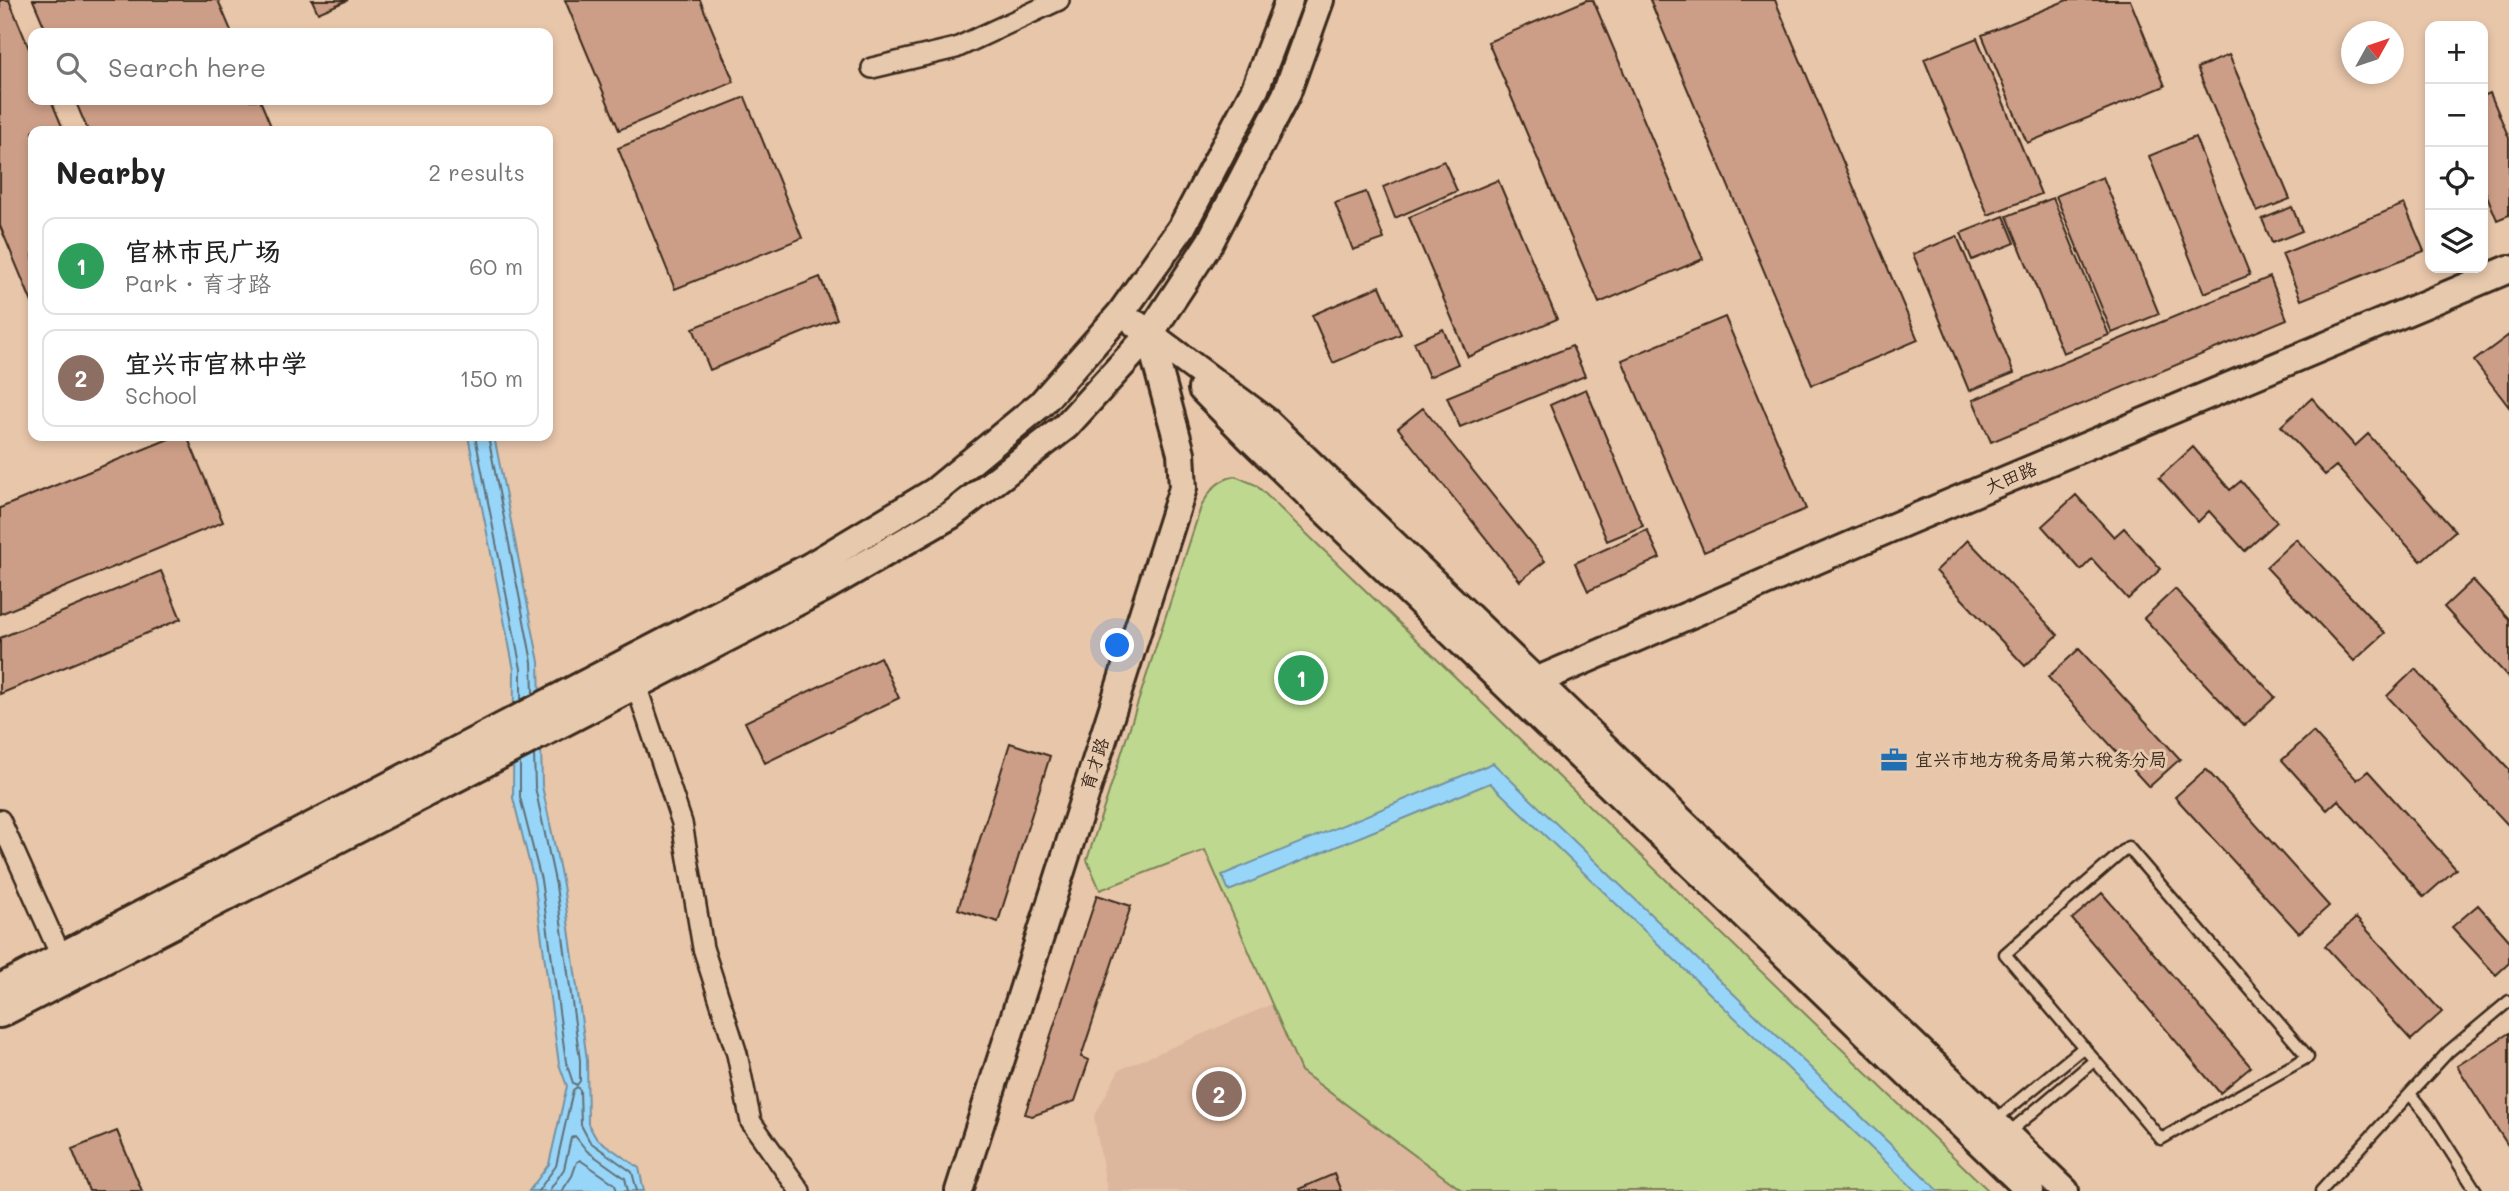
<!DOCTYPE html>
<meta charset="utf-8">
<style>
:root{--surface:#fff;--page:#f2f2f2;--text:#222;--muted:#767676;--line:#e0e0e0;--accent:#1f6fb2}
body{margin:0;font-family:Mali,"LXGW WenKai TC",sans-serif;background:var(--page);color:var(--text)}
.controls{position:absolute;right:21px;top:21px;display:grid;overflow:hidden;border-radius:14px;box-shadow:0 4px 10px #0003}
.controls button{width:63px;height:63px;display:grid;place-items:center;padding:0;border:0;border-bottom:2px solid var(--line);background:var(--surface);color:var(--text);font:35px sans-serif}
.compass{position:absolute;left:2341px;top:21px;width:63px;height:63px;border-radius:50%;background:var(--surface);box-shadow:0 4px 10px #0003;rotate:50deg}
.you{position:absolute;left:1118px;top:646px;width:24px;height:24px;margin:-18px;border:5px solid #fff;border-radius:50%;background:#1a73e8;box-shadow:0 0 0 10px #1a73e833}
.badge{display:grid;place-items:center;width:46px;height:46px;border-radius:50%;background:var(--accent);color:#fff;font-size:23px;font-weight:700}
.pin{position:absolute;translate:-50% -50%;border:4px solid #fff;box-shadow:0 2px 7px #0006}
.list{margin:0;padding:0;list-style:none}
h2{display:flex;justify-content:space-between;align-items:center;height:91px;margin:0;padding:0 28px;font-size:30px}
h2 small{font-size:23px;font-weight:400;color:var(--muted)}
.list li{display:grid;grid-template-columns:46px 1fr auto;gap:21px;align-items:center;box-sizing:border-box;height:98px;margin:0 14px 14px;padding:0 14px;border:2px solid var(--line);border-radius:14px}
.list b{display:block;font-size:26px;white-space:nowrap}
.list p{margin:0;font-size:23px;white-space:nowrap;color:var(--muted)}
.list em{font-size:23px;font-style:normal;color:var(--muted)}
.icon{flex:none;width:38px;height:38px;fill:none;stroke:currentColor;stroke-width:2;stroke-linecap:round;stroke-linejoin:round}
.map{position:relative;flex:none;width:2509px;height:1191px;overflow:hidden}
.search{position:absolute;background:var(--surface);box-shadow:0 4px 10px #0003;left:28px;top:28px;width:525px;height:77px;display:flex;align-items:center;gap:18px;box-sizing:border-box;padding:0 24px;border-radius:14px;color:var(--muted);font-size:26px}
.panel{position:absolute;background:var(--surface);box-shadow:0 4px 10px #0003;left:28px;top:126px;width:525px;height:315px;border-radius:14px}
.map>svg:first-child{display:block}
.built{fill:#ddb79d}
.green{fill:#bed88f;stroke:#7c8156;stroke-width:2}
.water{fill:#98d6f9;stroke:#7391a1;stroke-width:2}
.lines{fill:none;stroke-linecap:round;stroke-linejoin:round}
.shore{stroke:#606f76;stroke-width:2}
.building{fill:#cc9e87;stroke:#3b2a1e;stroke-width:2}
.lane-casing{stroke:#3b2a1e;stroke-width:15}
.street-casing{stroke:#3b2a1e;stroke-width:24}
.secondary-casing{stroke:#3b2a1e;stroke-width:32}
.lane{stroke:#e7c9ad;stroke-width:10}
.street{stroke:#e7c9ad;stroke-width:19}
.secondary{stroke:#e7c9ad;stroke-width:26}
.labels{text-anchor:middle;stroke-width:6;stroke-linejoin:round;paint-order:stroke}
.street-label{font-size:18px;fill:#3b2a1e;stroke:#e7c9ad}
.poi-label{font-size:18px;fill:#3b2a1e;stroke:#e7c9ad;text-anchor:start}
</style>
<div class="map">
<svg width="2509" height="1191" viewBox="0 0 2509 1191">
<rect width="100%" height="100%" fill="#e8c6aa"/>
<filter id="ink" filterUnits="userSpaceOnUse"><feTurbulence type="fractalNoise" baseFrequency=".0143" numOctaves="2"/><feDisplacementMap in="SourceGraphic" scale="14" xChannelSelector="R" yChannelSelector="G"/><feConvolveMatrix kernelMatrix="1 2 1 2 8 2 1 2 1" color-interpolation-filters="sRGB"/></filter>
<g filter="url(#ink)">
<path class="built" d="M1272 1004 1301 1071 1463 1191H1107L1094 1117 1119 1070Z"/>
<path class="green" d="M1235 476 1256 485 1989 1191H1463L1301 1071 1205 850 1100 890 1087 860 1201 507C1210 490 1216 481 1235 476Z"/>
<path class="water" d="M468 436H494L539 662 542 786 563 885 587 1060 588 1124 596 1138 639 1168 644 1191H529L549 1164 567 1086 559 1064 534 881 513 798 514 670Z
M1493 763 1939 1191H1916L1490 783 1229 891 1222 875Z"/>
<g class="lines">
<path class="shore" d="M475 436 521 669V700
M488 436 532 662 533 694
M520 762V797L541 880 566 1062 573 1083 577 1085 580 1081V1060L556 886 535 787 534 754
M538 1191 556 1166 573 1090 577 1087 580 1090 581 1125 590 1142 632 1172 637 1191
M549 1191 564 1169 571 1138 575 1136 587 1151 625 1178 628 1191
M562 1191 572 1176 577 1162 580 1160 615 1184 617 1191"/>
</g>
<path class="building" d="M0 0H9L33 58V100H51L64 131H33V305L0 226Z
M33 0H218L232 33H47Z
M312 0H348L318 13Z
M565 0H700L734 82 619 130Z
M1587 0H1593L1703 259 1599 303 1488 42Z
M1650 0H1775L1918 340 1812 385Z
M2067 0H2130L2165 86 2027 143 1982 35Z
M1977 38 2041 194 1988 215 1924 59Z
M2229 55 2290 199 2257 212 2197 68Z
M2490 93 2509 138V215L2497 220 2483 186V96Z
M745 97 802 238 675 289 618 148Z
M75 100H260L273 131H88Z
M2195 137 2250 275 2204 293 2149 156Z
M1444 161 1457 191 1395 218 1383 187Z
M2103 177 2159 314 2112 333 2056 196Z
M1498 180 1557 319 1468 357 1409 217Z
M1366 192 1384 239 1353 250 1335 203Z
M2053 198 2109 335 2063 353 2007 216Z
M2404 204 2424 251 2301 300 2282 254Z
M2292 207 2302 231 2272 243 2262 219Z
M2004 216 2015 243 1972 260 1961 233Z
M1957 236 2014 373 1969 391 1913 254Z
M820 277 837 319 710 370 693 328Z
M2270 277 2287 319 1991 442 1973 400Z
M1380 286 1401 334 1333 363 1312 315Z
M1725 317 1806 509 1704 552 1622 360Z
M1443 329 1458 364 1429 377 1414 342Z
M2509 335V407L2474 361Z
M1572 346 1585 376 1460 427 1447 397Z
M1586 389 1643 526 1607 541 1550 405Z
M2312 398 2355 446 2368 434 2455 531 2421 561 2336 466 2325 475 2281 426Z
M1423 408 1545 561 1520 581 1398 428Z
M176 436H187L223 522 0 614V508Z
M2193 447 2230 490 2241 481 2277 522 2245 551 2209 511 2198 522 2159 478Z
M2076 495 2114 537 2124 528 2161 569 2128 599 2092 559 2081 570 2042 526Z
M1647 530 1660 558 1588 591 1575 563Z
M2296 539 2385 633 2354 661 2266 567Z
M1968 540 2058 635 2025 666 1936 571Z
M161 571 181 619 0 694V638Z
M2473 580 2509 619V678L2444 607Z
M2175 589 2275 697 2244 726 2144 618Z
M2079 649 2180 759 2149 787 2048 677Z
M880 657 899 698 765 763 745 722Z
M2415 669 2509 769V826L2387 696Z
M2313 732 2357 780 2368 771 2456 869 2424 897 2338 800 2327 810 2282 760Z
M1010 743 1050 756 998 922 958 909Z
M2206 769 2329 906 2299 933 2175 797Z
M2102 893 2251 1067 2220 1093 2072 919Z
M1097 895 1131 906 1081 1057 1089 1060 1075 1101 1032 1116 1025 1114Z
M2478 905 2509 940V963L2496 975 2452 927Z
M2356 918 2442 1012 2411 1040 2325 946Z
M2509 1033V1147L2457 1066Z
M117 1131 142 1191H89L72 1149Z
M1334 1174 1341 1191H1300L1299 1189Z"/>
<g class="lines">
<defs>
<path id="lane" d="M2128 847 2308 1057 2161 1139 2005 954Z
M2410 1094 2428 1116 2476 1191
M1995 1120 2084 1047
M2007 1134 2095 1060
M2321 1191 2448 1052 2509 1001"/>
<path id="street" d="M872 68 956 48 1059 0
M636 685 682 823 703 948 737 1054 751 1122 800 1191
M0 820 61 956"/>
<path id="secondary" d="M1136 324 1265 420 2065 1191
M1202 389 1250 438 2030 1191
M1525 692 1536 681 1905 522 2509 269
M0 988 811 566 934 492 1041 404 1121 313 1182 227 1255 89 1289 0
M0 1014 822 589 951 515 1066 426 1149 335 1210 242 1286 95 1320 0
M959 1191 1183 488 1181 453 1149 335"/>
</defs>
<use href="#lane" class="lane-casing"/>
<use href="#street" class="street-casing"/>
<use href="#secondary" class="secondary-casing"/>
<use href="#lane" class="lane"/>
<use href="#street" class="street"/>
<use href="#secondary" class="secondary"/>
</g>
</g>
<defs>
<symbol id="office-bare" viewBox="-9 -9 18 18"><path d="M-6-3h4V-5.5h4V-3h4V5H-6ZM-1-4.5V-3h2v-1.5ZM-6 0V1H6V0Z" fill="#1f6fb2" stroke="#e7c9ad" stroke-width="2.5" paint-order="stroke"/></symbol>
</defs>
<g fill-rule="evenodd">
<use href="#office-bare" x="1875" y="741" width="38" height="38"/>
</g>
<g class="labels">
<g class="street-label">
<text transform="translate(2011 478) rotate(-23)" y="6">大田路</text>
<text transform="translate(1095 764) rotate(-72)" y="6">育才路</text>
</g>
<g class="poi-label">
<text x="1915" y="766">宜兴市地方税务局第六税务分局</text>
</g>
</g>
</svg>
<div class="controls">
<button>+</button>
<button>−</button>
<button><svg class="icon" aria-label="locate" viewBox="0 0 24 24"><circle cx="12" cy="12" r="6"/><path d="M12 2v4M12 18v4M2 12h4M18 12h4"/></svg></button>
<button><svg class="icon" aria-label="layers" viewBox="0 0 24 24"><path d="M12 4l9 5-9 5-9-5zM3 14l9 5 9-5"/></svg></button>
</div>
<svg class="compass" viewBox="-18 -18 36 36"><path d="M0-13l5 13h-10z" fill="#e53935"/><path d="M0 13l5-13h-10z" fill="#767676"/></svg>
<div class="you"></div>
<div class="pin badge" style="left:1301px;top:678px;background:#2e9e5b">1</div>
<div class="pin badge" style="left:1219px;top:1094px;background:#8d6e63">2</div>
<div class="search"><svg class="icon" aria-label="search" viewBox="0 0 24 24"><circle cx="10" cy="10" r="6"/><path d="M15 15l6 6"/></svg>Search here</div>
<section class="panel">
<h2>Nearby<small>2 results</small></h2>
<ul class="list">
<li><span class="badge" style="background:#2e9e5b">1</span><div><b>官林市民广场</b><p>Park · 育才路</p></div><em>60 m</em></li>
<li><span class="badge" style="background:#8d6e63">2</span><div><b>宜兴市官林中学</b><p>School</p></div><em>150 m</em></li>
</ul>
</section>
</div>
